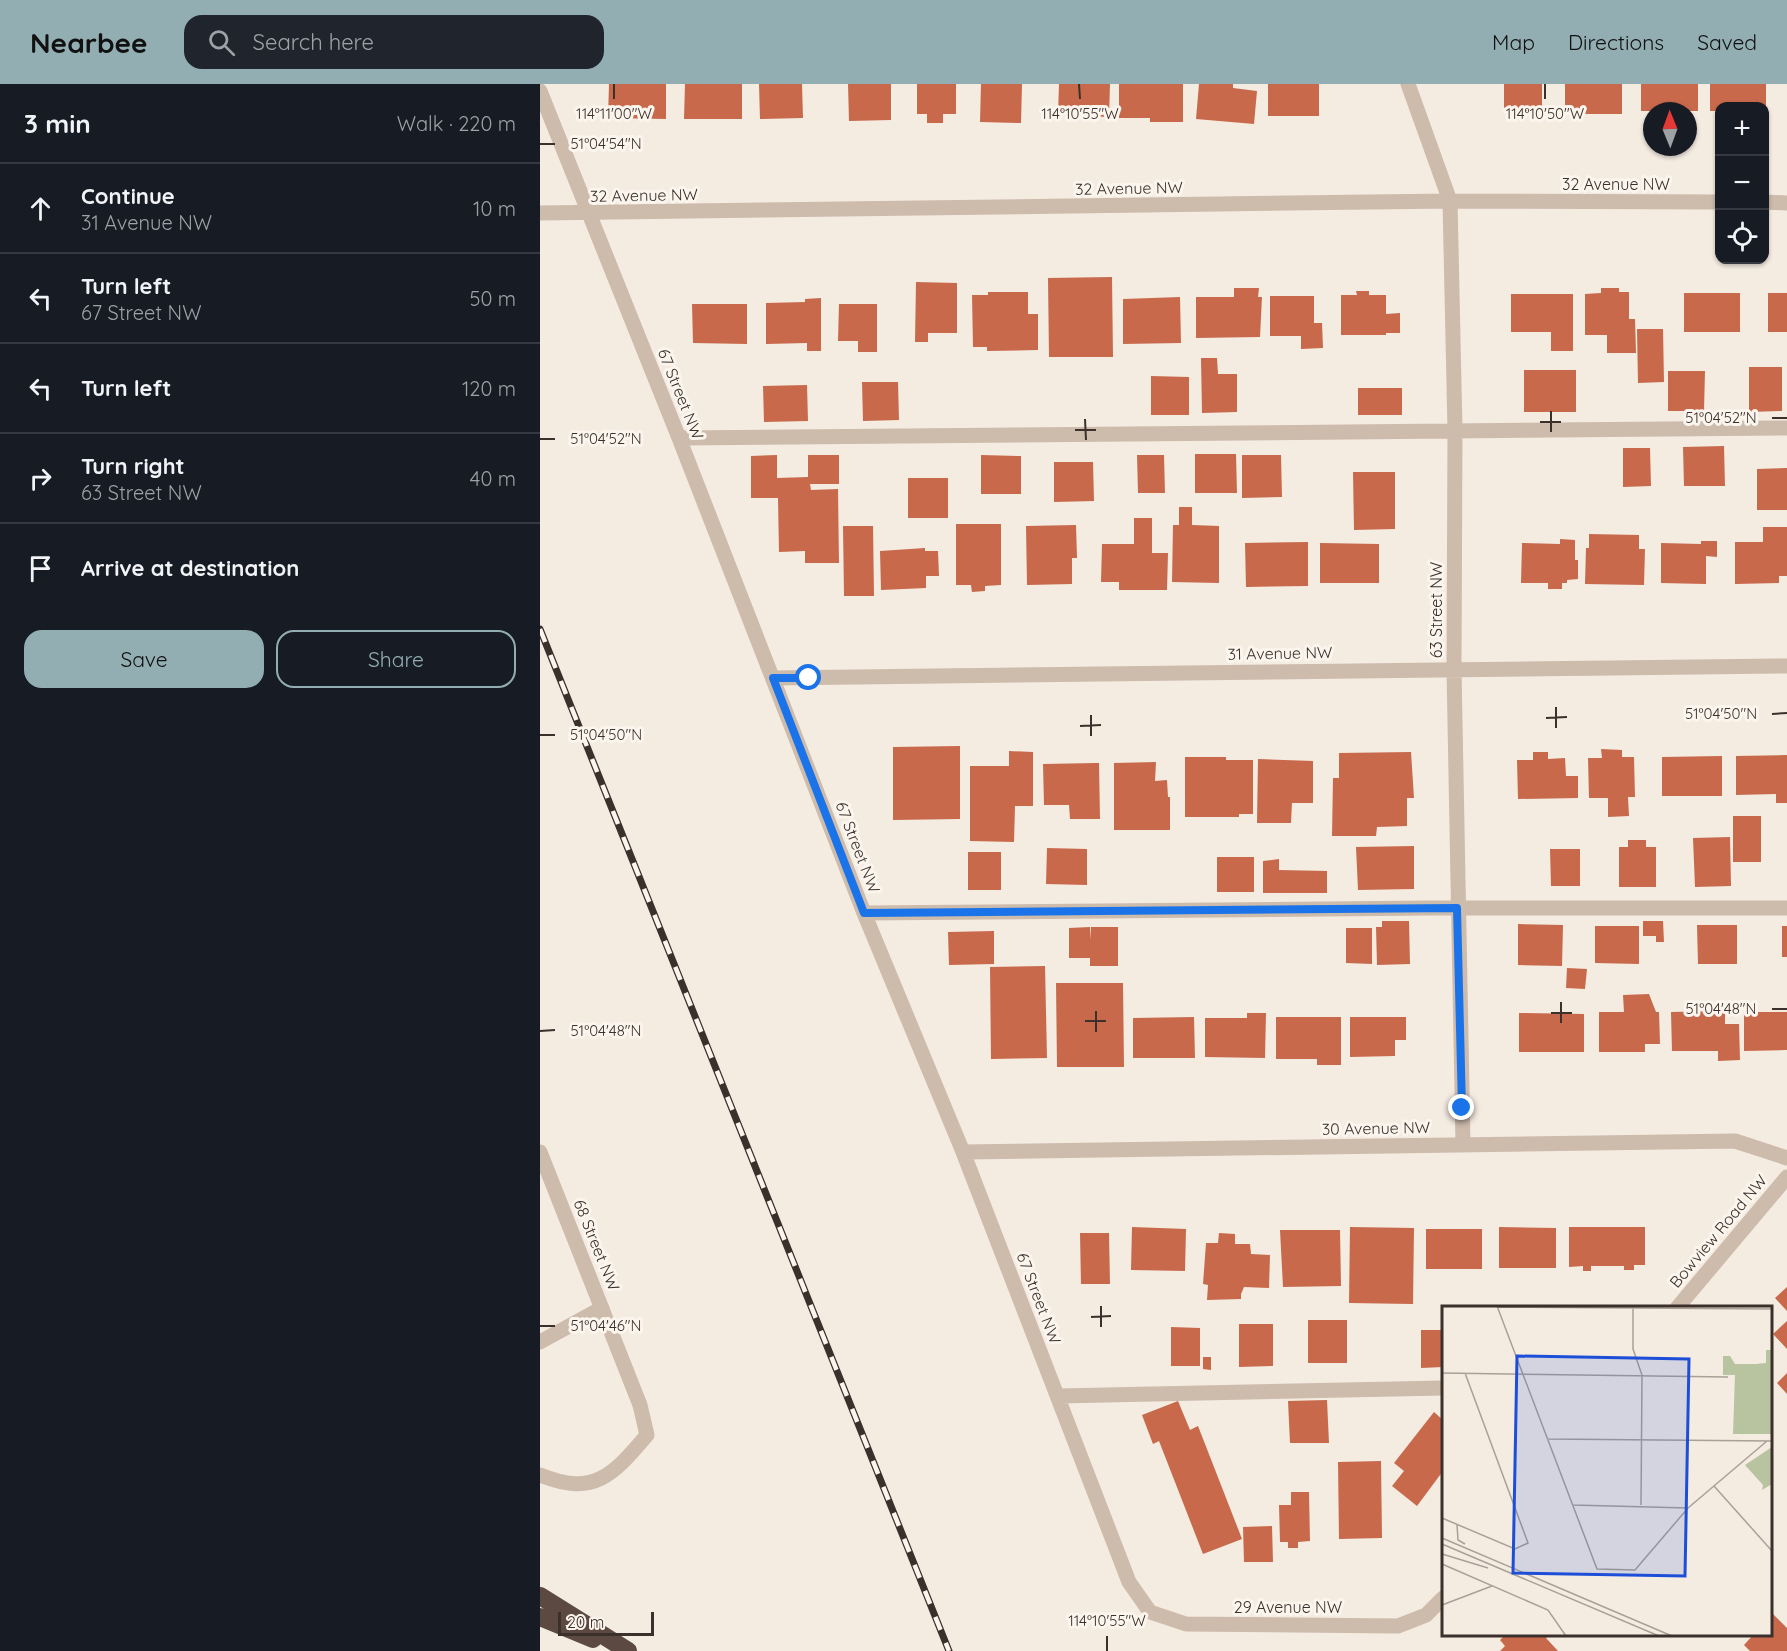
<!DOCTYPE html>
<meta charset="utf-8">
<style>
:root{--surface:#171b24;--page:#20242c;--text:#f1f3f6;--muted:#9ea1a6;--line:#363941;--accent:#92aeb2}
body{margin:0;font-family:Quicksand,sans-serif;background:var(--page);color:var(--text)}
.controls{position:absolute;right:18px;top:18px;display:grid;overflow:hidden;border-radius:12px;box-shadow:0 2px 4px #0004}
.controls button{width:54px;height:54px;display:grid;place-items:center;padding:0;border:0;border-bottom:2px solid var(--line);background:var(--surface);color:var(--text);font:30px sans-serif}
.compass{position:absolute;left:1103px;top:18px;width:54px;height:54px;border-radius:50%;background:var(--surface);box-shadow:0 2px 4px #0004;rotate:359deg}
.scale{position:absolute;left:18px;bottom:15px;width:96px;box-sizing:border-box;padding-left:6px;border:3px solid #3b302b;border-top:0;font-size:16px;line-height:21px;white-space:nowrap;color:#3b302b;-webkit-text-stroke:4px #fbf5ee;paint-order:stroke}
.stop{position:absolute;width:18px;height:18px;margin:-14px;border:4px solid #1a73e8;border-radius:50%;background:#fff}
.stop.end{background:#1a73e8;border-color:#fff;box-shadow:0 2px 6px #0008}
.list{margin:0;padding:0;list-style:none}
h2{display:flex;justify-content:space-between;align-items:center;height:78px;margin:0;padding:0 24px;font-size:26px}
h2 small{font-size:20px;font-weight:400;color:var(--muted)}
.list li{display:grid;grid-template-columns:39px 1fr auto;gap:18px;align-items:center;box-sizing:border-box;height:90px;padding:0 24px;border-top:2px solid var(--line)}
.list b{display:block;font-size:22px;white-space:nowrap}
.list p{margin:0;font-size:20px;white-space:nowrap;color:var(--muted)}
.list em{font-size:20px;font-style:normal;color:var(--muted)}
.actions{display:flex;gap:12px;padding:18px 24px}
.actions a{flex:1;padding:14px 0;border:2px solid var(--accent);border-radius:18px;text-align:center;font-size:21px;color:var(--accent)}
.actions .main{background:var(--accent);color:#111}
.icon{flex:none;width:33px;height:33px;fill:none;stroke:currentColor;stroke-width:2;stroke-linecap:round;stroke-linejoin:round}
.map{position:relative;flex:none;width:1247px;height:1567px;overflow:hidden}
header{display:flex;align-items:center;gap:36px;box-sizing:border-box;height:84px;padding:0 30px;background:var(--accent);color:#111}
header strong{font-size:28px}
nav{display:flex;gap:33px;margin-inline-start:auto;font-size:21px}
.search{width:420px;height:54px;background:var(--page);display:flex;align-items:center;gap:15px;box-sizing:border-box;padding:0 21px;border-radius:18px;color:var(--muted);font-size:22px}
main{display:flex}
aside{flex:1;background:var(--surface)}
.map>svg:first-child{display:block}
.building{fill:#c8694b}
.lines{fill:none;stroke-linecap:round;stroke-linejoin:round}
.minor{stroke:#cdbbac;stroke-width:15}
.highway{stroke:#5c4a42;stroke-width:18}
.rail-casing{stroke:#3b302b;stroke-width:7}
.rail{stroke:#fbf5ee;stroke-width:4.5;stroke-dasharray:14;stroke-linecap:butt}
.route{stroke:#1a73e8;stroke-width:8}
.ticks{fill:none;stroke:#3b302b;stroke-width:2}
.labels{text-anchor:middle;stroke-width:6;stroke-linejoin:round;paint-order:stroke}
.street-label{font-size:16px;fill:#3b302b;stroke:#fbf5ee}
.inset-road{fill:none;stroke:#aaa098;stroke-width:1.5}
.view{fill:#1d4ed8;fill-opacity:0.15;stroke:#1d4ed8;stroke-width:3}
.inset-edge{fill:none;stroke:#3b302b;stroke-width:3}
.ticks-label{font-size:15px;text-anchor:middle;fill:#3b302b;stroke:#fbf5ee;stroke-width:6;stroke-linejoin:round;paint-order:stroke}
</style>
<header>
<strong>Nearbee</strong>
<div class="search"><svg class="icon" aria-label="search" viewBox="0 0 24 24"><circle cx="10" cy="10" r="6"/><path d="M15 15l6 6"/></svg>Search here</div>
<nav><a>Map</a><a>Directions</a><a>Saved</a></nav>
</header>
<main>
<aside>
<h2>3 min<small>Walk · 220 m</small></h2>
<ul class="list">
<li><svg class="icon" aria-label="ahead" viewBox="0 0 24 24"><path d="M12 20V5M6 11l6-6 6 6"/></svg><div><b>Continue</b><p>31 Avenue NW</p></div><em>10 m</em></li>
<li><svg class="icon" aria-label="left" viewBox="0 0 24 24"><path d="M17 20v-9H6M10 6l-5 5 5 5"/></svg><div><b>Turn left</b><p>67 Street NW</p></div><em>50 m</em></li>
<li><svg class="icon" aria-label="left" viewBox="0 0 24 24"><path d="M17 20v-9H6M10 6l-5 5 5 5"/></svg><div><b>Turn left</b></div><em>120 m</em></li>
<li><svg class="icon" aria-label="right" viewBox="0 0 24 24"><path d="M7 20v-9h11M14 6l5 5-5 5"/></svg><div><b>Turn right</b><p>63 Street NW</p></div><em>40 m</em></li>
<li><svg class="icon" aria-label="arrive" viewBox="0 0 24 24"><path d="M6 21V4h12l-3 4 3 4H6"/></svg><div><b>Arrive at destination</b></div></li>
</ul>
<div class="actions"><a class="main">Save</a><a>Share</a></div>
</aside>
<div class="map">
<svg width="1247" height="1567" viewBox="0 0 1247 1567">
<rect width="100%" height="100%" fill="#f4ebe1"/>
<path class="building" d="M69 0H126V35L68 34Z
M145 0H202V35H144Z
M219 0H262L263 34 220 35Z
M308 0H351V36L309 37Z
M377 0H416V30H403V39H387V30H377Z
M441 0H482L481 39 440 38Z
M519 0H570L569 33 518 31Z
M579 0H643V38H610V34H579Z
M659 0H693V4L717 7 714 40 656 35Z
M728 0H779V32H728Z
M964 0H1002V28H964Z
M1025 0H1082V30H1025Z
M1101 0H1158V27H1101Z
M1170 0H1226V22H1180V27H1170Z
M572 193 573 273H509L508 194Z
M376 198 417 199V249H388V258H375Z
M694 204H719L718 213H722L720 253 656 254V213H694Z
M1061 204H1079V208H1089V235H1095L1096 269H1067V251H1045V210L1061 209Z
M816 207H829V211H846V230L860 229V249H846V251H801V211H817Z
M448 208H488V230H498V266L447 267V263H433L432 211H448Z
M1144 209H1200V248H1144Z
M1228 209H1247V248H1228Z
M971 210H1033V267H1011V248H971Z
M730 212H774V239H782L783 264 761 265V252H730Z
M640 213 641 259 583 260V215Z
M281 214V267H267V259L226 260V219L265 218V215Z
M152 220H207V260L153 259Z
M299 220H337V268H318V257H298Z
M1097 245H1123L1124 298 1098 299Z
M661 274H677L678 290H697V328L662 329Z
M1209 283H1242V327L1209 328Z
M984 286H1036V328H984Z
M1128 287H1165L1164 327H1128Z
M611 292 649 293V331H611Z
M322 298H358L359 336 323 337Z
M267 301 268 337 224 338 223 302Z
M818 304H862V331H818Z
M1184 362 1185 402H1144L1143 363Z
M1083 364H1110L1111 402 1083 403Z
M655 370H696L697 409H655Z
M237 371V394L268 393V371H299V400H270L271 406 298 405 299 479H265V467L239 468 238 414H211V372Z
M441 371 481 372V410H441Z
M597 371H624L625 409H598Z
M702 371H741L742 413 702 414Z
M514 378H553L554 417 514 418Z
M1247 384V426H1217V385Z
M813 388H855V445L814 446Z
M368 394H408V434H368Z
M639 423H652V441L679 442V499L632 498 633 441H639Z
M594 434H612V469H628L627 506H579V498H561L562 460H594Z
M416 440H461V501L445 502V507L432 508 431 501H416Z
M536 441 537 474H532V500L487 501 486 442Z
M303 442H333L334 512H304Z
M1223 443H1247V492H1239V499L1195 500V458H1223Z
M1049 450 1099 451V465H1105L1104 501 1045 500 1046 464H1049Z
M1020 455 1035 456V476H1038V495L1027 496V499H1022V505H1008V499H981L982 459 1020 460Z
M1161 457H1177V473L1166 472V500L1121 499V459L1161 460Z
M768 458V502L706 503 705 459Z
M780 459 839 460V499H780Z
M385 464V467H398L399 492H386V504L341 506 340 467Z
M420 662V735L353 736V663Z
M1061 665 1082 666V673H1094L1095 713H1088L1089 732 1068 733V714H1049L1048 674H1062Z
M469 667 493 668V722H475L474 758 430 757V682H469Z
M871 668 874 714H867V742L837 743 836 752H792L793 694H799V669Z
M993 668H1008V675L1025 674 1026 692H1038V714L978 715 977 676H993Z
M1247 671V719H1236V710L1196 711V672Z
M1182 672V712H1122V673Z
M645 673H686V676H713V730H699V733H645Z
M718 675 773 677V719H752L751 739H717Z
M616 678 615 697 627 696 628 713H630V746H574V679Z
M556 679H559L560 735H530L529 721H504L503 680Z
M1193 732H1221V778H1193Z
M1190 753 1191 802 1155 803 1153 754Z
M1088 756H1106V763H1116V803H1079V763H1088Z
M874 762V805L818 806 816 763Z
M507 764 547 765V801L506 800Z
M1010 765H1040V802H1011Z
M428 768H461V806H428Z
M677 773H714V808H677Z
M739 775V786L787 787V809H723V777Z
M842 837H869L870 880 837 881 836 843H842Z
M1103 837H1123L1124 858H1116V852H1103Z
M978 840 1023 841 1022 882 978 881Z
M1157 841H1197V880H1158Z
M1055 842H1099V880L1055 879Z
M1242 842H1247V873H1242Z
M550 843 551 856V843H578V882H550V874H529V844Z
M806 844H832V880L806 879Z
M454 847V880L409 881 408 848Z
M505 882 507 974 451 975 450 883Z
M1027 884 1047 885 1045 905 1026 904Z
M516 899H583L584 983H517Z
M1109 910 1116 928H1119L1120 960H1105V968H1059V928H1084L1083 911Z
M1177 927 1185 928V940H1199L1200 976 1178 977V967H1132L1131 928Z
M1204 928H1247V966L1204 967Z
M707 929H726L725 974 665 973V934H707Z
M979 929 1044 930V968H979Z
M654 933 655 974H593V934Z
M736 933H801V981H777V975H736Z
M810 933H866V956H855V972L810 973Z
M592 1143 646 1145 645 1187 591 1186Z
M810 1143 874 1144 873 1220 809 1219Z
M959 1143 1016 1144V1184H959Z
M1029 1143H1105V1181H1094V1186H1084V1182H1051V1187H1043V1182L1029 1183Z
M886 1145H942V1185H886Z
M740 1146H800L801 1202 743 1203Z
M540 1149H569L570 1200H541Z
M679 1149 695 1150V1160H710L711 1170 730 1171 729 1204 704 1203 701 1210V1215L667 1216 668 1201 663 1200 666 1159H678Z
M1247 1203V1227L1235 1214Z
M768 1236H807V1279H768Z
M1247 1237V1265L1233 1250Z
M699 1240H733V1282L699 1283Z
M631 1243 660 1244V1282H631Z
M881 1246H903V1283L881 1284Z
M663 1273H671V1286L663 1285Z
M1247 1289V1310L1237 1299Z
M787 1316 789 1359H750L748 1317Z
M638 1317 650 1346 658 1342 702 1455 663 1470 619 1357 613 1360 602 1331Z
M894 1328 903 1336V1387L877 1422 852 1402 864 1387 854 1379Z
M841 1377 842 1454 799 1455 798 1378Z
M751 1408H769L770 1457 758 1458V1464H748V1458H740L739 1421H751Z
M732 1442 733 1478H704L703 1443Z
M1230 1527 1247 1544V1567H1210L1204 1561 1214 1550H1230Z
M966 1550H1010L1006 1554 1018 1567H960L965 1562 960 1556Z"/>
<g class="lines">
<path class="minor" d="M868 0 910 117 915 346 914 585 923 1060
M0 7 139 354 324 829 423 1068 589 1498 610 1528 646 1540 858 1542 886 1531 903 1514
M1224 118 1247 119
M0 129 910 117 1180 118
M139 354 1247 344
M233 594 1247 582
M324 829 892 824H1247
M0 1068 100 1321 107 1351C73 1391 54 1413 0 1391
M423 1068 1195 1057 1247 1074
M1137 1224 1247 1093
M0 1258 62 1224
M518 1312 903 1304"/>
<path class="highway" d="M0 1512 88 1567
M0 1533 53 1555"/>
<defs>
<path id="rail" d="M0 545 409 1567"/>
</defs>
<use href="#rail" class="rail-casing"/>
<use href="#rail" class="rail"/>
</g>
<g class="lines">
<path class="route" d="M269 594H233L324 829 917 824 922 1024"/>
</g>
<path class="ticks" d="M74 0V15M539 0 540 15M1005 0V15M0 60H15M1011 327V348M1232 334H1247M545 335 546 356M1000 338H1021M535 346H556M0 355H15M1016 623V644M1232 630 1247 629M551 631V652M1006 634 1027 633M540 642 561 641M0 651H15M1021 918V939M1232 925H1247M556 927V948M1011 929H1032M545 937H566M0 947 15 946M561 1222V1243M551 1233 571 1232M0 1242H15M567 1552V1567"/>
<g class="labels">
<g class="street-label">
<text x="1076" y="106">32 Avenue NW</text>
<text transform="translate(589 104) rotate(-1)" y="6">32 Avenue NW</text>
<text transform="translate(104 111) rotate(-1)" y="6">32 Avenue NW</text>
<text transform="translate(141 310) rotate(68)" y="6">67 Street NW</text>
<text transform="translate(896 526) rotate(-90)" y="6">63 Street NW</text>
<text transform="translate(740 569) rotate(-1)" y="6">31 Avenue NW</text>
<text transform="translate(318 763) rotate(69)" y="6">67 Street NW</text>
<text transform="translate(836 1044) rotate(-1)" y="6">30 Avenue NW</text>
<text transform="translate(1178 1147) rotate(-50)" y="6">Bowview Road NW</text>
<text transform="translate(57 1161) rotate(68)" y="6">68 Street NW</text>
<text transform="translate(499 1214) rotate(69)" y="6">67 Street NW</text>
<text x="748" y="1529">29 Avenue NW</text>
</g>
</g>
<g transform="translate(902 1222)">
<rect width="330" height="330" fill="#f4ebe1"/>
<path d="M324 44H330V128H291L293 69H281V50H288L293 58H314L324 57ZM330 141V178L320 184 321 179 303 159Z" fill="#b8c4a0"/>
<path class="inset-road" d="M55 0 155 263 193 264 246 202 325 135M191 0V43L200 69 199 199M55 1 330 3M0 67 286 71M105 133 330 135M272 180 330 245M130 199 246 202M0 212 73 243 86 237 23 67M15 219 16 234 23 238M0 232 230 330M0 238 217 330M0 248 46 262M0 258 106 304 124 330M0 299 50 280"/>
<path class="view" d="M75 50 247 53 243 270 71 267Z"/>
<rect width="330" height="330" class="inset-edge"/>
</g>
<g class="ticks-label">
<text x="74" y="35">114°11'00"W</text>
<text x="540" y="35">114°10'55"W</text>
<text x="1005" y="35">114°10'50"W</text>
<text x="66" y="65">51°04'54"N</text>
<text x="1181" y="339">51°04'52"N</text>
<text x="66" y="360">51°04'52"N</text>
<text x="1181" y="635">51°04'50"N</text>
<text x="66" y="656">51°04'50"N</text>
<text x="1181" y="930">51°04'48"N</text>
<text x="66" y="952">51°04'48"N</text>
<text x="66" y="1247">51°04'46"N</text>
<text x="567" y="1542">114°10'55"W</text>
</g>
</svg>
<div class="controls">
<button>+</button>
<button>−</button>
<button><svg class="icon" aria-label="locate" viewBox="0 0 24 24"><circle cx="12" cy="12" r="6"/><path d="M12 2v4M12 18v4M2 12h4M18 12h4"/></svg></button>
</div>
<svg class="compass" viewBox="-18 -18 36 36"><path d="M0-13l5 13h-10z" fill="#e53935"/><path d="M0 13l5-13h-10z" fill="#9ea1a6"/></svg>
<div class="scale">20 m</div>
<div class="stop" style="left:269px;top:594px"></div>
<div class="stop end" style="left:922px;top:1024px"></div>
</div>
</main>
